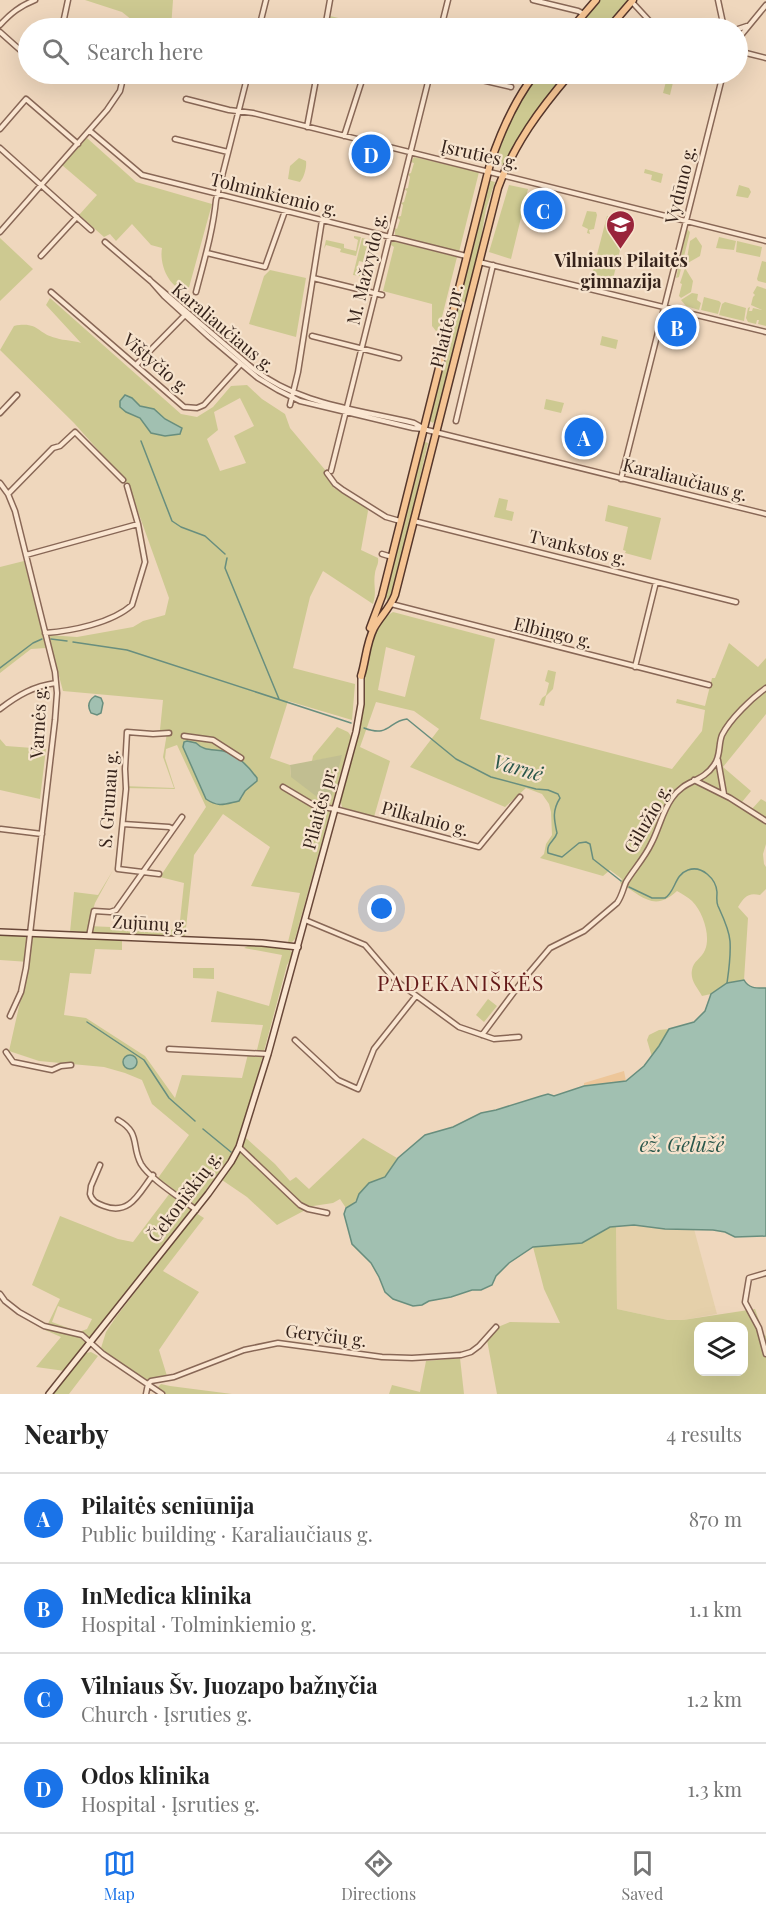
<!DOCTYPE html>
<meta charset="utf-8">
<style>
:root{--surface:#fff;--page:#f2f2f2;--text:#222;--muted:#767676;--line:#e0e0e0;--accent:#1a73e8}
body{margin:0;font-family:"Playfair Display",serif;background:var(--page);color:var(--text)}
.controls{position:absolute;right:18px;bottom:18px;display:grid;overflow:hidden;border-radius:12px;box-shadow:0 6px 24px #0002}
.controls button{width:54px;height:54px;display:grid;place-items:center;padding:0;border:0;border-bottom:2px solid var(--line);background:var(--surface);color:var(--text);font:30px sans-serif}
.you{position:absolute;left:382px;top:909px;width:21px;height:21px;margin:-15px;border:4px solid #fff;border-radius:50%;background:#1a73e8;box-shadow:0 0 0 9px #1a73e833}
.badge{display:grid;place-items:center;width:39px;height:39px;border-radius:50%;background:var(--accent);color:#fff;font-size:20px;font-weight:700}
.pin{position:absolute;translate:-50% -50%;border:3px solid #fff;box-shadow:0 2px 6px #0006}
.list{margin:0;padding:0;list-style:none}
h2{display:flex;justify-content:space-between;align-items:center;height:78px;margin:0;padding:0 24px;font-size:26px}
h2 small{font-size:20px;font-weight:400;color:var(--muted)}
.list li{display:grid;grid-template-columns:39px 1fr auto;gap:18px;align-items:center;box-sizing:border-box;height:90px;padding:0 24px;border-top:2px solid var(--line)}
.list b{display:block;font-size:22px;white-space:nowrap}
.list p{margin:0;font-size:20px;white-space:nowrap;color:var(--muted)}
.list em{font-size:20px;font-style:normal;color:var(--muted)}
.icon{flex:none;width:33px;height:33px;fill:none;stroke:currentColor;stroke-width:2;stroke-linecap:round;stroke-linejoin:round}
.map{position:relative;flex:none;width:766px;height:1394px;overflow:hidden}
.search{position:absolute;background:var(--surface);box-shadow:0 6px 24px #0002;left:18px;right:18px;top:18px;height:66px;display:flex;align-items:center;gap:15px;box-sizing:border-box;padding:0 21px;border-radius:33px;color:var(--muted);font-size:22px}
.sheet{height:438px;background:var(--surface)}
nav{display:flex;justify-content:space-around;align-items:center;box-sizing:border-box;height:84px;border-top:2px solid var(--line);background:var(--surface);font-size:16px;color:var(--muted)}
nav a{display:grid;justify-items:center;gap:3px}
nav .on{color:var(--accent)}
.map>svg:first-child{display:block}
.farmland{fill:#e5d0aa}
.green{fill:#cdc991;fill-rule:evenodd}
.sand{fill:#edc699}
.cemetery{fill:#c1be91}
.water{fill:#a1c0b1;stroke:#688e7e;stroke-width:1.5}
.lines{fill:none;stroke-linecap:round;stroke-linejoin:round}
.stream{stroke:#688e7e;stroke-width:1.5}
.street-casing{stroke:#886756;stroke-width:7}
.secondary-casing{stroke:#694839;stroke-width:8}
.primary-casing{stroke:#55362b;stroke-width:9}
.street{stroke:#fae6d1;stroke-width:4}
.secondary{stroke:#fae6d1;stroke-width:5}
.primary{stroke:#f5c493;stroke-width:6}
.labels{text-anchor:middle;stroke-width:4.5;stroke-linejoin:round;paint-order:stroke}
.street-label{font-size:18px;fill:#36231b;stroke:#f6e3cd}
.poi-label{font-size:18px;font-weight:bold;fill:#36231b;stroke:#f6e3cd}
.water-label{font-size:20px;font-style:italic;fill:#2a574b;stroke:#f6e3cd}
.quarter-label{font-size:21px;letter-spacing:1.5px;fill:#641a19;stroke:#f6e3cd}
</style>
<div class="map">
<svg width="766" height="1394" viewBox="0 0 766 1394">
<rect width="100%" height="100%" fill="#efd7bd"/>
<path class="farmland" d="M634 1225 665 1229H694L717 1314 683 1320H668L617 1309 616 1227Z"/>
<path class="green" d="M85 0H173L171 28H142L122 12Z
M600 0H630L606 28H576Z
M330 16 376 27 375 28H328Z
M539 74H567L535 113 504 165 495 163 512 115Z
M668 74H675L670 95 663 93Z
M87 138 136 182 212 204 188 291C169 290 159 264 162 248L151 245 132 224 116 241 110 234 104 237 79 215 97 195 62 165Z
M414 157 479 172 459 252 395 235V228L397 229 400 220 397 217 401 216 403 205 401 203 404 202 407 191 404 189 408 188 410 177 408 174 411 173 414 163 411 162Z
M299 158 306 161C307 167 304 178 300 182L288 179 290 166Z
M645 169 663 174 661 183 651 180 652 175 644 173Z
M488 180 495 182 486 209 480 244 436 419 433 423 430 421 441 368Z
M509 185 528 189 511 259 489 252Z
M739 185 749 188 751 192 748 198 736 196Z
M587 211 596 212 597 215 594 229 589 230 590 234 587 233 588 229 582 226Z
M607 216 627 221 613 279 592 274Z
M687 229 690 232 679 277 676 278Z
M354 236 361 237 356 256 340 252 341 249 326 245 324 249 326 240 344 244V248L356 251 358 240 354 238Z
M696 237 702 246 700 256 686 264 690 241Z
M719 237 736 241 734 250 716 248Z
M0 238 33 269 0 301Z
M362 238 372 240V243L368 242 363 262 359 261 356 273 360 274V276L353 275Z
M392 241 457 257 439 329 436 331 432 326V304L383 291 394 247 391 245Z
M737 241 762 247 760 257 736 252Z
M762 261 766 262V283L758 281 757 279Z
M685 268 693 281 691 292 681 298 679 296 682 284 680 283Z
M270 270 306 278 296 337 249 324 264 276Z
M757 286 766 289V326L758 324 759 320H757L756 324 748 322 746 318 748 308 750 307 749 311H752L753 308 762 310 751 305 753 297 755 295 753 293Z
M692 293 698 294 697 300 701 303 699 310 686 306 681 300Z
M704 297 719 301 721 303 718 314 701 310Z
M50 298 181 414 197 417 213 407 231 386 247 385 262 399 285 414 290 428 326 471 324 474 334 488 366 506 368 511 361 550 378 558C379 564 376 567 375 573 373 585 377 591 373 604L323 571 310 597 293 668 355 684 352 720 288 701 270 758 290 765 291 777 342 756 312 761 313 756 337 727 348 732 351 736 295 939 292 942H288L300 893 251 886 270 847 223 814 194 855 185 937 70 932 74 892 98 895 115 867 123 786 174 788 163 757 167 733 160 730 163 700 63 691 48 635 77 637 133 627 143 621 165 615 169 598 131 492 123 478 74 423 0 350 14 326C39 321 37 334 56 338 65 341 73 340 81 343L46 305ZM132 398 140 406 154 409 165 419 151 433C145 425 141 416 132 415ZM240 398 254 426 234 436 246 463 220 471 207 439 218 430 214 412ZM196 743C203 749 211 751 221 750L245 791 242 798 222 805ZM177 745 206 807 160 877 184 883 179 930 88 926 95 903 117 863 124 788 175 789 165 758 166 749Z
M725 302 746 308 744 321 719 315 722 304Z
M602 336 618 340 616 349 600 345Z
M546 399 564 403 561 413 544 409Z
M423 441 428 443 394 589 390 600H387L386 596Z
M499 498 508 500 506 510 514 512 512 521 494 517Z
M608 505 661 518 651 560 625 553 626 551 623 550 628 527 605 521Z
M24 561 46 648 31 649 0 673V567Z
M393 612 495 639 480 719 672 769 702 731 705 710 676 703 677 699 705 706 712 678H715L729 643 758 667 766 658V714L723 767 751 791 742 802 752 809 761 799 766 802V844L763 854 764 864 766 867V889L760 895C748 892 744 897 738 907L748 918 744 980 727 983 711 994 702 996C697 987 690 980 692 970 693 961 702 958 705 950 711 936 703 912 692 901 688 897 682 894 677 891 654 913 641 895 620 883L622 879 610 870 603 876 540 858 544 854 546 844 552 835 551 812 549 804 542 794 526 788 505 807 410 767 439 729 414 711 376 702 360 747 390 761 374 817 342 807 340 798C348 773 356 748 361 723 365 704 362 686 364 667 367 648 376 622 393 612ZM386 647 415 656 405 697 378 690Z
M548 670 556 672 553 689 546 696 544 706 539 705 542 698 546 695 549 683 545 681Z
M0 739 6 746 46 749 40 799 0 790Z
M0 934 122 939V950L95 949 91 974 70 973 64 1015 86 1018 145 1056 175 1098 182 1075 242 1078 249 1050H257L263 1025 211 1022 217 991 269 1006 282 955 244 948 248 946 285 947 292 952 291 958 287 965 248 1111 232 1154 197 1203 65 1371 36 1367 61 1337 45 1330 60 1299 32 1285 60 1216 118 1239 133 1242 173 1189 158 1178 189 1135 152 1104 142 1080 125 1073 104 1067 39 1061 9 1051 29 962 0 960ZM58 1306 92 1319 87 1329 79 1332 52 1322Z
M193 968H214V979L193 978Z
M488 999 497 1006 484 1022 476 1015Z
M669 1029 652 1057 647 1040 649 1035 659 1030Z
M246 1138 275 1164 290 1181 296 1177 309 1189 363 1138 397 1158C394 1164 391 1171 387 1175 382 1180 374 1180 369 1184 358 1191 358 1204 346 1208L340 1199 333 1203 313 1206 277 1225 247 1197 222 1180 234 1162Z
M196 1213 204 1218 163 1271 199 1292 159 1350 167 1376 147 1380 103 1351 101 1348 106 1332 116 1317Z
M610 1227H616L617 1309 668 1320H683L755 1309 764 1335 766 1336V1394H497L487 1340 498 1327 510 1322 560 1323 544 1289 533 1247 582 1243ZM698 1326H744V1372H698Z
M91 1352 98 1356 69 1394H51L86 1353Z
M460 1358 464 1394H389L392 1385 420 1392 426 1361Z
M161 1384 170 1386 232 1394H166L157 1388Z"/>
<path class="sand" d="M624 1071 626 1081 584 1086V1083Z"/>
<path class="cemetery" d="M342 755 329 806 291 777 290 765Z"/>
<path class="water" d="M125 395 132 398 140 406 154 409 165 419 182 428 180 434 165 436 151 433 140 418 126 412 120 407V401Z
M95 696 101 698 103 703 101 713 97 715 91 713C87 706 89 700 95 696Z
M187 741 196 743C204 751 212 749 223 751 237 754 249 767 257 778V781L245 791 239 801C225 804 219 808 206 799L183 747 184 742Z
M744 980C749 989 757 988 766 988V1236L735 1237 725 1232 713 1230 665 1229 634 1225 610 1227 582 1243 533 1247 509 1263 496 1276 492 1285 481 1290H472L451 1297 429 1301 422 1305 413 1306 393 1299 385 1292 379 1277 371 1263 352 1244 344 1214 346 1208 356 1202 359 1194 369 1183 385 1177 398 1158 425 1135 453 1127 481 1113 496 1110 541 1096 548 1094 554 1096 584 1086 626 1081 644 1066 659 1046 669 1029 694 1022 705 1011 711 994 727 983Z
M123 1062a7 7 0 1 1 14 0a7 7 0 1 1-14 0Z"/>
<g class="lines">
<path class="stream" d="M141 441 172 521 181 527 205 536 225 554
M227 558 225 568 279 699
M51 639 67 641
M73 642 127 650 351 723
M0 668 33 643 42 639
M364 728C390 738 388 721 407 719L456 759 491 777 536 789 548 790 558 794 560 798C552 811 554 819 557 833 555 841 546 843 548 853L562 857 579 843 586 842 590 844 593 859 621 881
M629 887 652 898H665C676 891 674 875 688 870 702 865 716 879 717 892 717 898 716 901 718 906 723 917 729 929 730 941 731 956 729 969 727 983
M87 1022 144 1060 169 1098 195 1121
M203 1129 231 1152"/>
<defs>
<path id="street" d="M533 0 578 11 584 14
M718 0 724 28
M632 2 656 28
M0 25C11 13 20 6 35 0
M260 25 276 28
M62 28 68 0
M259 28 266 0
M325 28 330 0
M441 28 448 0
M738 29 747 26
M0 32 28 57
M738 39 766 5
M738 51 766 58
M94 74 123 81
M456 74 511 87
M186 99 229 110 253 113 766 241
M307 127 317 74
M0 129 26 99 78 144
M90 131 142 175 466 256
M344 136 364 74
M175 139 228 152
M0 148 91 230
M0 232 107 110 120 91 124 74
M105 242 250 366C297 405 357 409 414 423L423 428
M207 253 265 267 285 211
M41 256 77 217
M479 262 766 332
M313 278 382 295
M149 279 164 296 208 336 258 378 278 390 300 401 413 428 423 429 766 514
M51 292 184 407 197 408 204 405 241 364
M196 292C204 261 213 231 216 200L248 74
M312 336 399 358
M136 365 186 314
M290 405 298 372 322 220
M0 413 17 395
M456 421 493 265
M331 471 430 74
M327 473 335 484 343 490 386 517 400 521
M621 479 723 74
M0 483 8 494 15 511 55 672 57 693 55 720 26 968 21 992 10 1016
M8 494 53 448 60 446 75 432 123 480
M414 521 736 602
M382 554 392 557
M26 555 138 524
M391 604 709 685
M45 633C72 631 112 623 132 605L145 562 138 524 127 486
M635 667 656 582
M0 709C18 695 34 686 56 683
M184 736 213 740 241 758
M718 760 724 794
M694 780 730 798 766 821
M283 787 315 806 335 809 479 847 520 797
M123 824 169 827 173 829
M1 829 42 834
M159 874 118 869 126 789 125 769 127 732 153 734 169 733
M305 920 365 945 395 980 459 1027 494 1039 519 1037
M89 936 94 911 110 912 116 910 182 817
M482 1035 523 980 550 948 584 931 617 903C622 896 623 889 626 882 634 869 645 857 651 844 659 829 662 812 672 798 685 779 702 783 714 765 721 756 718 745 722 735 730 719 752 698 766 688
M295 1040 338 1080 358 1089 374 1049 416 996
M169 1049 268 1054
M6 1052 13 1062 52 1070 61 1066 71 1065
M118 1120C141 1133 131 1146 141 1164 150 1179 181 1198 196 1210
M239 1147 300 1205 308 1209 327 1213
M100 1165 91 1186 90 1194C92 1201 96 1203 104 1206 130 1216 139 1193 153 1175
M766 1273 749 1278 745 1302 759 1328 766 1354
M0 1294 5 1301 19 1312 44 1326 82 1335 103 1354 162 1394
M148 1384 151 1381 174 1377 244 1350 278 1343 382 1357 412 1358 461 1355 471 1352 479 1346 496 1327
M146 1394 148 1384"/>
<path id="secondary" d="M0 932 262 943 298 947
M49 1394 208 1194 231 1162 239 1147 268 1054 356 732 361 704V676"/>
<path id="primary" d="M572 28 596 0
M609 28 633 0
M370 628 382 596 490 164C501 131 514 101 535 74
M361 676C366 660 366 644 374 628 380 617 390 608 395 595L498 188C514 144 540 109 570 74"/>
</defs>
<use href="#street" class="street-casing"/>
<use href="#secondary" class="secondary-casing"/>
<use href="#primary" class="primary-casing"/>
<use href="#street" class="street"/>
<use href="#secondary" class="secondary"/>
<use href="#primary" class="primary"/>
</g>
<defs>
<symbol id="school-pin" viewBox="-11 -11 22 30"><path d="M0 17L-7.5 6A9.5 9.5 0 1 1 7.5 6Z" fill="#99243b" stroke="#f6e3cd"/><path d="M0-5L7-2L0 1L-7-2ZM-4 1L0 2.5L4 1V4Q0 6-4 4Z" fill="#fff"/></symbol>
</defs>
<g fill-rule="evenodd">
<use href="#school-pin" x="604" y="208" width="33" height="45"/>
</g>
<g class="labels">
<g class="street-label">
<text transform="translate(480 155) rotate(13)" y="6">Įsruties g.</text>
<text transform="translate(681 185) rotate(-76)" y="6">Vydūno g.</text>
<text transform="translate(274 195) rotate(14)" y="6">Tolminkiemio g.</text>
<text transform="translate(367 269) rotate(-76)" y="6">M. Mažvydo g.</text>
<text transform="translate(447 326) rotate(-76)" y="6">Pilaitės pr.</text>
<text transform="translate(223 328) rotate(40)" y="6">Karaliaučiaus g.</text>
<text transform="translate(156 364) rotate(41)" y="6">Vištyčio g.</text>
<text transform="translate(685 480) rotate(14)" y="6">Karaliaučiaus g.</text>
<text transform="translate(578 548) rotate(14)" y="6">Tvankstos g.</text>
<text transform="translate(553 633) rotate(14)" y="6">Elbingo g.</text>
<text transform="translate(39 722) rotate(-87)" y="6">Varnės g.</text>
<text transform="translate(109 799) rotate(-86)" y="6">S. Grunau g.</text>
<text transform="translate(320 808) rotate(-75)" y="6">Pilaitės pr.</text>
<text transform="translate(425 819) rotate(15)" y="6">Pilkalnio g.</text>
<text transform="translate(648 819) rotate(-60)" y="6">Gilužio g.</text>
<text transform="translate(150 924) rotate(3)" y="6">Zujūnų g.</text>
<text transform="translate(185 1197) rotate(-53)" y="6">Čekoniškių g.</text>
<text transform="translate(326 1336) rotate(7)" y="6">Geryčių g.</text>
</g>
<g class="poi-label">
<text x="621" y="267">Vilniaus Pilaitės<tspan x="621" dy="21">gimnazija</tspan></text>
</g>
<g class="water-label">
<text transform="translate(518 768) rotate(16)" y="7">Varnė</text>
<text x="682" y="1152">ež. Gelūžė</text>
</g>
<g class="quarter-label">
<text x="461" y="991">PADEKANIŠKĖS</text>
</g>
</g>
</svg>
<div class="controls">
<button><svg class="icon" aria-label="layers" viewBox="0 0 24 24"><path d="M12 4l9 5-9 5-9-5zM3 14l9 5 9-5"/></svg></button>
</div>
<div class="you"></div>
<div class="pin badge" style="left:584px;top:437px">A</div>
<div class="pin badge" style="left:677px;top:327px">B</div>
<div class="pin badge" style="left:543px;top:210px">C</div>
<div class="pin badge" style="left:371px;top:154px">D</div>
<div class="search"><svg class="icon" aria-label="search" viewBox="0 0 24 24"><circle cx="10" cy="10" r="6"/><path d="M15 15l6 6"/></svg>Search here</div>
</div>
<section class="sheet">
<h2>Nearby<small>4 results</small></h2>
<ul class="list">
<li><span class="badge">A</span><div><b>Pilaitės seniūnija</b><p>Public building · Karaliaučiaus g.</p></div><em>870 m</em></li>
<li><span class="badge">B</span><div><b>InMedica klinika</b><p>Hospital · Tolminkiemio g.</p></div><em>1.1 km</em></li>
<li><span class="badge">C</span><div><b>Vilniaus Šv. Juozapo bažnyčia</b><p>Church · Įsruties g.</p></div><em>1.2 km</em></li>
<li><span class="badge">D</span><div><b>Odos klinika</b><p>Hospital · Įsruties g.</p></div><em>1.3 km</em></li>
</ul>
</section>
<nav>
<a class="on"><svg class="icon" aria-label="map" viewBox="0 0 24 24"><path d="M3 6l6-2 6 2 6-2v14l-6 2-6-2-6 2zM9 4v14M15 6v14"/></svg>Map</a>
<a><svg class="icon" aria-label="directions" viewBox="0 0 24 24"><path d="M12 3l9 9-9 9-9-9zM9 14v-3h6M13 9l2 2-2 2"/></svg>Directions</a>
<a><svg class="icon" aria-label="saved" viewBox="0 0 24 24"><path d="M7 4h10v16l-5-4-5 4z"/></svg>Saved</a>
</nav>
